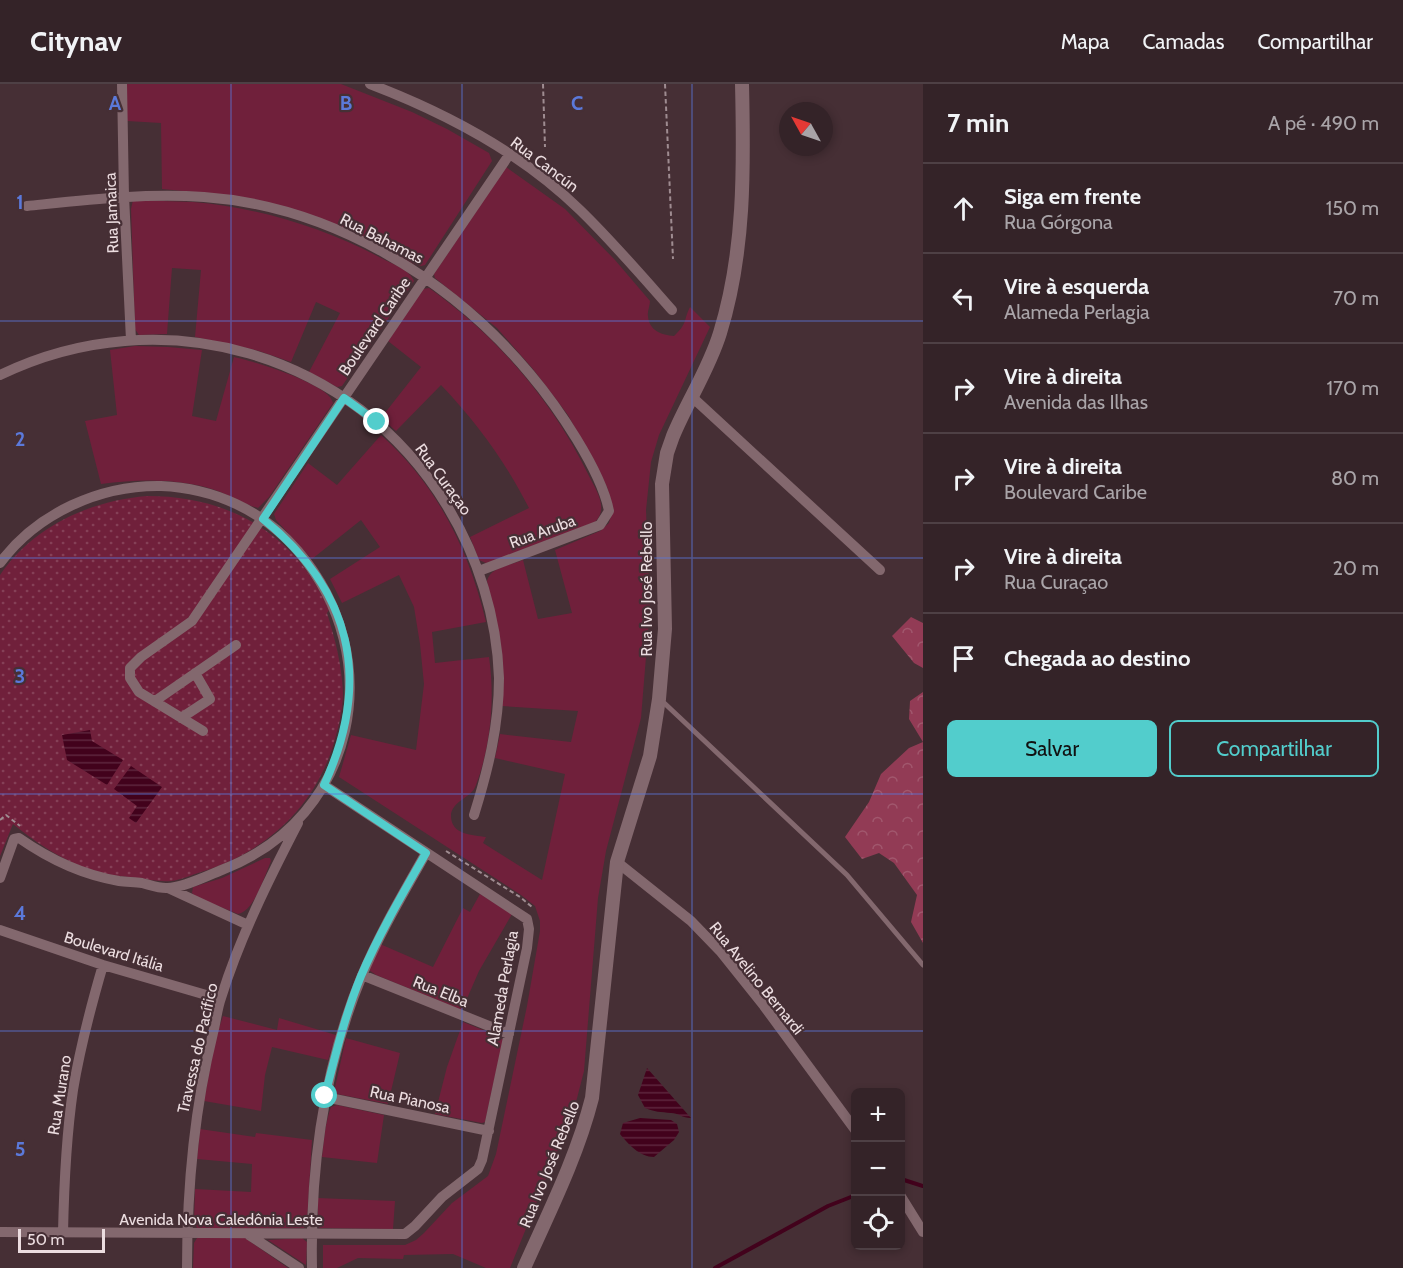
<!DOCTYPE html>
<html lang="pt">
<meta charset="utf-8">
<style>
:root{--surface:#342328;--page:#3c2b30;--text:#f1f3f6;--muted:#a9a4a8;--line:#4e4045;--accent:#52cdcc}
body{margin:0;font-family:Cabin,sans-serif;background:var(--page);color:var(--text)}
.controls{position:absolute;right:18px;bottom:18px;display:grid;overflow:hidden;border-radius:9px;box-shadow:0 3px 9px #0003}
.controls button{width:54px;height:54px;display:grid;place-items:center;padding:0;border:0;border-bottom:2px solid var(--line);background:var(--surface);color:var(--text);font:30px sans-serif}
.compass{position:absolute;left:779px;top:18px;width:54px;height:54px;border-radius:50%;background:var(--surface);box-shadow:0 3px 9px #0003;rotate:310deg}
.scale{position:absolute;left:18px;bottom:15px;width:87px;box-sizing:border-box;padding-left:6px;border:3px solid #ecdde0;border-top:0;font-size:16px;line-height:21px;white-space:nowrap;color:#ecdde0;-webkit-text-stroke:4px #462f35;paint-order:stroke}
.stop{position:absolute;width:18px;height:18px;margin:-14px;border:4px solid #52cdcc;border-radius:50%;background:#fff}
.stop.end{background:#52cdcc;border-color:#fff;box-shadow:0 2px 6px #0008}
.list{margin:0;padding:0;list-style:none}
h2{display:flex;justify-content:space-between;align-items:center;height:78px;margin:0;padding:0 24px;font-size:26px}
h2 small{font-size:20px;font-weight:400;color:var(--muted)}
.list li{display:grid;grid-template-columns:39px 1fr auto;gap:18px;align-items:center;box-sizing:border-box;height:90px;padding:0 24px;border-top:2px solid var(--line)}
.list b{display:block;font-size:22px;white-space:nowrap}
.list p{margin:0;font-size:20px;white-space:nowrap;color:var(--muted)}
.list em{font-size:20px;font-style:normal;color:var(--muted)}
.actions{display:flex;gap:12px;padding:18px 24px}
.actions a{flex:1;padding:14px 0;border:2px solid var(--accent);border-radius:9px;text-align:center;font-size:21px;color:var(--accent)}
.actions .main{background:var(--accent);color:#111}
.icon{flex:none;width:33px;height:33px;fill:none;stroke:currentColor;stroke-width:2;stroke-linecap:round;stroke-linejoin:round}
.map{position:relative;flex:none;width:923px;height:1184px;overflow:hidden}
header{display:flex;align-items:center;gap:36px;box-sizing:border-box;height:84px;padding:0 30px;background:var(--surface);border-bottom:2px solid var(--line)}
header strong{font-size:28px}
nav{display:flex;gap:33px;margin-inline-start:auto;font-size:21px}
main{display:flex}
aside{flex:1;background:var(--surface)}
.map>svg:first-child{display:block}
.green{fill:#70203b}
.forest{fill:url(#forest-crowns)}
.park{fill:url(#park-dots)}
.water{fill:url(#water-rules)}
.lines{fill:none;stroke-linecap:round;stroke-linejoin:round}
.stream{stroke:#42021c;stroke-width:4}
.path{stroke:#9f8c91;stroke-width:2;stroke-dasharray:4.5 3;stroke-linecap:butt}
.service{stroke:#83686e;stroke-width:5}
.minor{stroke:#83686e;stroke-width:10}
.tertiary{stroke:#83686e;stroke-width:14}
.route{stroke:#52cdcc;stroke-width:8}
.grid{fill:none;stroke:#5b79da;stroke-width:1.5;stroke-opacity:0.55}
.labels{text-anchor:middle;stroke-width:4.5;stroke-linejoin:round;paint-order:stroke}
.street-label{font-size:16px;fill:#ecdde0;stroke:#462f35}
.grid-label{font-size:20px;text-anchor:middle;font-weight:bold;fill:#5b79da;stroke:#462f35;stroke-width:4.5;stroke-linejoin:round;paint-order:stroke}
</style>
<header>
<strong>Citynav</strong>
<nav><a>Mapa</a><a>Camadas</a><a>Compartilhar</a></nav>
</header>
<main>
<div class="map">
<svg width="923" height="1184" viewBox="0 0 923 1184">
<defs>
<pattern id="forest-crowns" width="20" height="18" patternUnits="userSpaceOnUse" patternTransform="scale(1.5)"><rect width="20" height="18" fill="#923b55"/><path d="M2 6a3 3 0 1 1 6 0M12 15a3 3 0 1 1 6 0" fill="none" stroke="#a1576d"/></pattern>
<pattern id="park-dots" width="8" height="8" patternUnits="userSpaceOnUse" patternTransform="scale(1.5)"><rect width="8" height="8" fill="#70203b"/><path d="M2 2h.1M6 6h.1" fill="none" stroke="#854057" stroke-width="1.8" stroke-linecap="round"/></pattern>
<pattern id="water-rules" width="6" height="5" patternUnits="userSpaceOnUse" patternTransform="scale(1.5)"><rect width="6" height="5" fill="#42021c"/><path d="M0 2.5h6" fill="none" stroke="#5d263d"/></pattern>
</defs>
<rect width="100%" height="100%" fill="#462f35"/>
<path class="green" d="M127 0H341L412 28 447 45 489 69 492 77 425 181 421 182 412 179 373 159 224 111 162 105 161 39 127 37Z
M506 83 565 125 615 176 650 217C650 222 647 228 648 232 649 247 662 251 674 252 688 239 683 237 690 223L710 243 659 351 651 378 646 426 650 524 641 634 606 767 598 814 584 987 575 1022 566 1046 510 1184H486L453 1170 404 1171 403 1175 358 1174 337 1184H323V1161H405L416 1156 424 1149 452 1119 488 1092 496 1070 527 922 540 847V837L535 822 521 811 339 693 351 651 416 666 424 600 420 560 414 523 399 491 342 519 330 495 380 463 361 436 312 475 276 436 274 430 308 379 337 401 381 351C437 401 469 466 486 538L432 548 435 579 489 573C495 614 491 662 476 701 472 714 451 717 451 732 451 751 473 751 486 753L483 759 542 796 565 690 495 674 500 650 571 658 578 627 502 622 500 557 487 497C490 483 511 481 523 476L538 535 572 529 555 466 600 447 609 439 613 424 607 403 568 331 533 285 497 244 435 194 434 190Z
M133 116C153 117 173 117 193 118 257 123 325 144 381 174 392 180 409 185 414 197L342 302 337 303 309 288 340 229 316 218 291 278 259 267 195 253 201 186 172 184 167 250 139 251 135 245 131 125Z
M429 204C498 253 552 316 589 392 596 406 609 424 595 438L490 478 486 479 479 476 470 453 529 424C505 377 478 340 441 301L396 347 381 334 421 283 388 257 423 205Z
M135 262 168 263 202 266 192 332 216 337 234 273C253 277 330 300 333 319L269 413 258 424C243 420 230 411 215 406 178 394 139 395 101 400L85 337 117 331 110 266Z
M265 774H270L271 777C265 791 254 828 238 830L196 813 192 809 193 803 222 794Z
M480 810 512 830 479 887 462 926 376 891 369 886 380 860 433 883 463 824 470 828Z
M223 932 277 946 279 934 336 951 328 976 272 963 265 991 261 1027 204 1017 215 956Z
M463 938 498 952 503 956 485 1038 482 1039 435 1030 447 983Z
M346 954 400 969 388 1020 337 1010 334 1008Z
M337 1021 384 1031 377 1079 322 1073C324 1056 325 1039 331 1023Z
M200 1045 255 1053 256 1049 312 1056 307 1138 304 1144 201 1145 197 1144 194 1137 195 1105 251 1108 252 1080 197 1075Z
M317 1114 395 1117 393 1145 319 1144Z
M197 1154H245L288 1184H193L194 1159Z
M302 1154 307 1158 306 1181 268 1156Z"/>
<path class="forest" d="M911 533 923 539V584L914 579 892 552Z
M923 608V859L911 838 917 811 894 779 879 769 862 775 845 753 869 718 881 690 909 664 923 658 909 635 910 617Z"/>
<path class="park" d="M147 412C229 412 295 449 329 526L327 529C335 555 342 581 343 609 343 627 338 645 333 662 313 725 264 769 201 788 191 791 181 796 171 797 158 798 147 795 135 794 123 792 111 792 99 788 67 780 38 760 13 740L0 772V491C34 442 89 417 147 412Z"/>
<path class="water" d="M90 646 92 657 123 676 107 701 67 676 62 651Z
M131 682 162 703 136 739 129 734 137 722 114 705Z
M647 984 691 1034C682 1034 678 1029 671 1029 661 1028 654 1028 645 1024L638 1011Z
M640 1034 671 1036 677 1040 679 1048 674 1056 654 1073C640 1073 628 1060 620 1050L623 1039Z"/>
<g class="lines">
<path class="stream" d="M901 1095 923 1102
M715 1184 828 1122 856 1111"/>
<path class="path" d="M543 0 545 63
M665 0 673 175
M0 736 6 731 20 742
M446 767 520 813 532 823"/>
<path class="service" d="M661 616 847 791 923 881"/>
<path class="minor" d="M122 0 124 112 131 256
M370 0C446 29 521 68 580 126 612 157 642 192 672 226
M27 122C86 116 144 109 204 113 331 122 450 194 530 290 557 322 601 386 609 427L600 441 479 487
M0 291C161 213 354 268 447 422 478 473 497 533 499 594 499 642 488 686 474 731
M691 312 880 486
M0 479C37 429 100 401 161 402 214 404 264 427 298 467 389 574 357 733 224 785 209 791 181 805 166 804 158 804 150 801 142 799 135 798 127 798 119 797 83 791 49 775 19 754L14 755 0 794
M155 617 236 561
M181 634 210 615 195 589
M203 647 139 608 130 594V584L141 573 192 537 509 71
M617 778 691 837 720 867 764 922 856 1047
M168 804 248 841
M0 846 103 881 220 915
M362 891 509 950
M325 1013 489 1047
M900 1111 923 1148
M0 1148 405 1150 415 1142 442 1113 478 1085 482 1076 527 864 529 845 527 835 324 701
M63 1149C64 1101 66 1054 73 1006 80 964 91 922 103 881
M249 1151 299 1184
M187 1184C187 1105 194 1026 213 949 216 938 217 925 221 914 240 853 269 795 298 739
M312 1184C310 1085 323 987 361 894 379 850 403 810 426 769"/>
<path class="tertiary" d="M524 1184C549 1128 577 1073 592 1014L617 778 650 672 659 615 665 545 662 400 667 369 673 352C687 318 709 285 720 249 745 168 744 83 742 0"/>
</g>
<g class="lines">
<path class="route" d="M325 1012C335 972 345 931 361 892 379 850 403 809 426 769L324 701C372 597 352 507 263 435L344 314 377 338"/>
</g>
<path class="grid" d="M231 0V1184M462 0V1184M692 0V1184M0 237H923M0 474H923M0 710H923M0 947H923"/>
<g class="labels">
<g class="street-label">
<text transform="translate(545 80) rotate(37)" y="6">Rua Cancún</text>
<text transform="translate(111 129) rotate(-92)" y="6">Rua Jamaica</text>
<text transform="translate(382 154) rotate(27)" y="6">Rua Bahamas</text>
<text transform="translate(374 242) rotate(-56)" y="6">Boulevard Caribe</text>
<text transform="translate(444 395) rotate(54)" y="6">Rua Curaçao</text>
<text transform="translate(542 447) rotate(-20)" y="6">Rua Aruba</text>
<text transform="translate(646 505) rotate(-90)" y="6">Rua Ivo José Rebello</text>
<text transform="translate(114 867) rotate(17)" y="6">Boulevard Itália</text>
<text transform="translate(757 894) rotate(51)" y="6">Rua Avelino Bernardi</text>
<text transform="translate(502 904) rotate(-80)" y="6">Alameda Perlagia</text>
<text transform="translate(441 907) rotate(22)" y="6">Rua Elba</text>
<text transform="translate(197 964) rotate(-77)" y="6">Travessa do Pacífico</text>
<text transform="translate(59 1011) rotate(-81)" y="6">Rua Murano</text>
<text transform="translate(410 1015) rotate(12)" y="6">Rua Pianosa</text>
<text transform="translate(549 1080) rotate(-68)" y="6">Rua Ivo José Rebello</text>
<text x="221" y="1141">Avenida Nova Caledônia Leste</text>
</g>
</g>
<g class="grid-label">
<text x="115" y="26">A</text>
<text x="346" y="26">B</text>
<text x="577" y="26">C</text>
<text x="20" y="125">1</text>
<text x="20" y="362">2</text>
<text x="20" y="599">3</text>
<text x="20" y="836">4</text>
<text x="20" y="1072">5</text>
</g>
</svg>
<div class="controls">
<button>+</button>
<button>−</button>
<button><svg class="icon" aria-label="locate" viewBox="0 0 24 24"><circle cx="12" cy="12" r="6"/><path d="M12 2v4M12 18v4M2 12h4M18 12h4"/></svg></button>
</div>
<svg class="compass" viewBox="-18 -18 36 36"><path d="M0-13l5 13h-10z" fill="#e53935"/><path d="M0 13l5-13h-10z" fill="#a9a4a8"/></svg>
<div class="scale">50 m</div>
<div class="stop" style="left:325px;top:1012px"></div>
<div class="stop end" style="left:377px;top:338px"></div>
</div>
<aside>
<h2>7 min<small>A pé · 490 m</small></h2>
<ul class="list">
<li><svg class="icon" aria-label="ahead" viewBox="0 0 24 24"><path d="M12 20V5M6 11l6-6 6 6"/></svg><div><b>Siga em frente</b><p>Rua Górgona</p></div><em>150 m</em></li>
<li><svg class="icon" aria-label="left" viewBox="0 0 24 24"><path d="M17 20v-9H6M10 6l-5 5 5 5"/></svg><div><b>Vire à esquerda</b><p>Alameda Perlagia</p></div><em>70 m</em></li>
<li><svg class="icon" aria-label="right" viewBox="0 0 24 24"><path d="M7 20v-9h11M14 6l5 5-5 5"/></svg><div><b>Vire à direita</b><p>Avenida das Ilhas</p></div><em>170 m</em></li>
<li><svg class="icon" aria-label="right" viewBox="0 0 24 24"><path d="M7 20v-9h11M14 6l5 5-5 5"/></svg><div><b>Vire à direita</b><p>Boulevard Caribe</p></div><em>80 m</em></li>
<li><svg class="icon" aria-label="right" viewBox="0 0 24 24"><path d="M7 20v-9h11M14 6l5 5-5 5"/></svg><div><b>Vire à direita</b><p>Rua Curaçao</p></div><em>20 m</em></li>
<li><svg class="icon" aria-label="arrive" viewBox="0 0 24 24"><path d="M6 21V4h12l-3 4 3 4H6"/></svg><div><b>Chegada ao destino</b></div></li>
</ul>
<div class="actions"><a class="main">Salvar</a><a>Compartilhar</a></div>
</aside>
</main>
